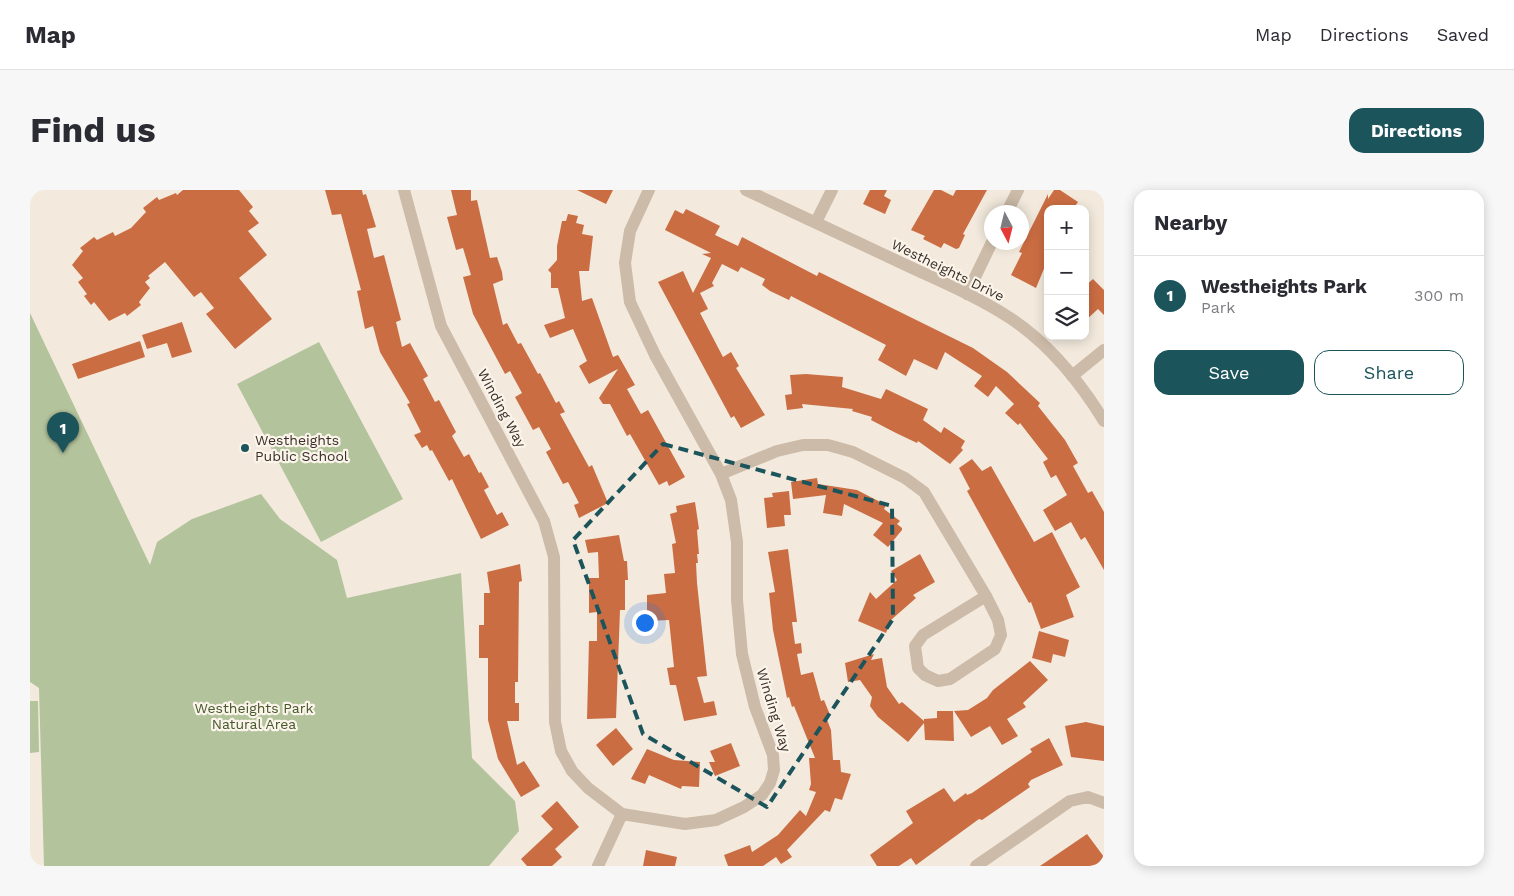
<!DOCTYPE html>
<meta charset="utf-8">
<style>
:root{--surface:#fff;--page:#f7f7f7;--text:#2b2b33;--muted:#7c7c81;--line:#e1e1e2;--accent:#1c545c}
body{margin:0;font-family:"Work Sans",sans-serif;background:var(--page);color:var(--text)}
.controls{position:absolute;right:15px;top:15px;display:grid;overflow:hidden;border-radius:10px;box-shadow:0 2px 12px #0003}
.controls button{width:45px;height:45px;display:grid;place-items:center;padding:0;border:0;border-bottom:1px solid var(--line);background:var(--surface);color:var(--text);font:25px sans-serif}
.compass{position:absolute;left:954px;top:15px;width:45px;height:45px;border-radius:50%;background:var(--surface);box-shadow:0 2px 12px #0003;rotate:173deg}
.you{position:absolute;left:614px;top:432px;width:18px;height:18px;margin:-12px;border:4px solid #fff;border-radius:50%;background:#1a73e8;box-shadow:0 0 0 8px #1a73e833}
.badge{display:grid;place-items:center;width:32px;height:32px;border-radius:50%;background:var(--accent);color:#fff;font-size:16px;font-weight:700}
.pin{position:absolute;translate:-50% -41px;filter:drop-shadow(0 1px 2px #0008)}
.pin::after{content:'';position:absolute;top:26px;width:18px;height:15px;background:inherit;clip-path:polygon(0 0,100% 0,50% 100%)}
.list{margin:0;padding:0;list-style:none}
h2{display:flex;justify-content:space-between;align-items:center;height:65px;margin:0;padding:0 20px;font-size:21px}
h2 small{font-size:16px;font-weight:400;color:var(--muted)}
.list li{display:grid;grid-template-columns:32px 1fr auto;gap:15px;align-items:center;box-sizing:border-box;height:80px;padding:0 20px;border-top:1px solid var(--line)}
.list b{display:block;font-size:19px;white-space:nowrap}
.list p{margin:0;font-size:16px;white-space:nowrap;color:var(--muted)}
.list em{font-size:16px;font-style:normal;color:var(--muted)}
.actions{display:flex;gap:10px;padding:15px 20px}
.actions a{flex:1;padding:11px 0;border:1px solid var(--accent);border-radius:15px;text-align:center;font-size:18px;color:var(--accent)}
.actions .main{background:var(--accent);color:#fff}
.icon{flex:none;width:28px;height:28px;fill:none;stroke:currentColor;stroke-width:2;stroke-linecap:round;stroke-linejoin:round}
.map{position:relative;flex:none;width:1074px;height:676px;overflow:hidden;border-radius:15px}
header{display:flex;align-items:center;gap:30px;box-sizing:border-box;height:70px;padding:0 25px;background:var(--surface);border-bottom:1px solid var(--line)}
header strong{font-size:24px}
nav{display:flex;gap:28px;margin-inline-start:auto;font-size:18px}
.intro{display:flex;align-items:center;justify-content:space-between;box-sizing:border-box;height:120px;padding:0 30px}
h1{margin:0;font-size:35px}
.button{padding:12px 22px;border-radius:15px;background:var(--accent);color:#fff;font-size:18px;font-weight:700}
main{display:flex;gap:30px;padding:0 30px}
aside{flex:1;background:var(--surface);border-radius:15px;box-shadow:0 2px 12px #0003}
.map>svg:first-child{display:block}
.green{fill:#b3c39c}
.building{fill:#cb6d43}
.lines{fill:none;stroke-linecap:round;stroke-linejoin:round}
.minor{stroke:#ccbba8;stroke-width:12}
.tertiary{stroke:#ccbba8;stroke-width:12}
.marked{fill:none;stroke:#1c545c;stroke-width:4;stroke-dasharray:10 6;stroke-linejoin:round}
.poi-dot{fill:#1c545c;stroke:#fbf4ea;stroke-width:2}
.labels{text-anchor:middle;stroke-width:4.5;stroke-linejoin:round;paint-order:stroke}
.street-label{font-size:14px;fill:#392f28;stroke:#fbf4ea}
.poi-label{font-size:14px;fill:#392f28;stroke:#fbf4ea;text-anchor:start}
.park-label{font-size:14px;fill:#45582b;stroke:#fbf4ea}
</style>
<header>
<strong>Map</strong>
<nav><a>Map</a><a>Directions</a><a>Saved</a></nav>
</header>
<div class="intro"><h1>Find us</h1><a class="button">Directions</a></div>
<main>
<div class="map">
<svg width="1074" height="676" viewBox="0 0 1074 676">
<rect width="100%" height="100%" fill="#f3eadd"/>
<path class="green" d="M0 123 120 375 127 352 162 329 231 304 250 329 307 370 317 408 431 383 442 568 485 611 489 641 459 676H14L9 498 0 492Z
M289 152 373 309 291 352 207 194Z
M0 511H8L9 562 0 563Z"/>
<path class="building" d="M153 0H209L223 17 219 21 229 33 218 41 237 65 209 88 242 129 205 159 176 124 184 118 171 102 164 107 135 72 118 86 120 88 115 92 120 98 109 112 111 115 97 126 95 123 79 131 64 112 61 115 54 106 57 104 48 92 53 88 42 75 53 61 50 58 64 47 67 50 83 42 85 46 101 38 116 22 113 18 127 7 129 10 146 3 147 5Z
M295 0H332L333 5 336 4 346 37 337 39 344 68 354 65 371 130 366 132 372 157 380 153 398 186 393 189 405 212 409 210 426 242 422 246 434 267 439 264 449 283 451 282 459 297 454 300 467 325 472 322 479 335 451 349 422 289 419 291 402 260 400 261 397 255 392 258 384 245 391 242 377 214 380 213 350 162 343 136 335 139 327 101 331 100 311 24 302 25Z
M421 0H441V11L447 10 460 68 467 67 472 82 473 90 463 94 473 135 477 133 488 154 491 153 508 184 510 183 526 213 529 211 535 222 530 224 559 277 562 275 578 313 549 328 544 315 549 313 538 292 533 294 516 262 521 259 509 237 503 240 485 207 492 203 480 181 475 184 443 124 433 87 441 85 433 58 426 60 417 27 427 25Z
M547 0H583L576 14Z
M840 0H857L854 6 861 10 855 24 833 14Z
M904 0H911L923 6 926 0H957L933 44 935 45 929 58 926 59 914 53 911 58 893 49 895 46 881 40Z
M1024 0H1030L1048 12 1043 19H1018V69L1006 98 981 85 992 63 989 62 1018 4V9Z
M656 19 690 36 685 45 708 56 712 47 787 86 789 82 943 158 977 182 1010 213 1008 216 1035 250 1048 273 1043 276 1058 303 1062 301 1074 322V380L1055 347 1051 350 1041 332 1025 341 1013 320 1037 305 1026 285 1021 288 1013 272 1018 269 990 233 988 235 975 223 984 214 966 196 958 207 944 196 952 186 915 162 907 180 884 169 876 186 848 170 856 155 761 106 759 110 740 101 732 95 735 89 711 77 708 82 692 74 682 93 684 96 670 103 678 119 670 123 693 167 701 162 709 176 706 178 735 225 711 238 704 226 701 228 628 92 653 81 663 103 681 68 672 64 681 63 635 40 645 20 653 24Z
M538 24 548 26 546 33 554 35 552 44 563 46 559 81H549L552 111 562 108 583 167 588 165 605 195 597 199 611 224 618 220 655 287 639 296 637 291 629 295 600 244 597 246 580 214H573L569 208 588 179 559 194 549 176 557 171 543 139 520 148 514 135 535 128 528 98H521V83L518 80 527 70V56L532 31H536Z
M1063 89 1074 100V125L1068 119 1055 131V96Z
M152 132 162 162 142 168 137 153 117 159 112 145Z
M110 151 115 167 48 189 42 174Z
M776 184 813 187 812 197 851 209 856 199 898 219 893 230 911 243 914 237 935 251 931 258 933 260 920 274 888 251 887 253 866 243 841 230 842 227 822 221 823 219 772 214 773 218 757 220 755 205 762 204 760 185Z
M942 269 952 281 961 276 1004 352 1022 342 1050 397 1036 405 1044 427 1011 439 1001 412 999 413 937 301 940 299 929 278Z
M787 288 788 294 827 300 856 315 854 319 870 331 867 334 872 338V340L858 357 843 345 853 333 814 314 812 326 793 323 796 305 763 309 761 292Z
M759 301 761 325H754L755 336 737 338 734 308 743 307 742 303Z
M665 312 669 339 667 340 669 364H667L668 373H666L667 393 677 486 667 487 674 513 684 511 687 525 654 531 646 495H640L637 478 644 477 639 430 617 431V405L636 403 634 384 645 383 642 354 646 353 640 324 647 322 646 316Z
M589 345 594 371H597L598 390H595V420H590L586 528 557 529 559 451H567V422L559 423V388H569L568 362 558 363 555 350Z
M758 359 767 432H762L765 454 771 453 772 463 767 464 771 485 783 482 791 511 794 510 800 525 796 527 801 540 803 570H810L811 582 821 584 812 610 805 608 800 622 795 620 757 660 762 667 751 674 746 667 733 676H698L694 665 720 655 722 662 748 645 770 620 776 626 786 602 779 600 781 594 779 568H785L764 516 762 517 759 507 757 508 743 440 739 403 745 402 738 362Z
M890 364 905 392 883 405 886 408 861 430 856 443 828 431 840 402 846 409 867 390 861 381Z
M490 374 492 391 489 392 488 492H485V513H489V531H477L487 575 494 571 510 596 491 607 468 569 458 530V468H449V435H454V403H460L457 382Z
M1009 441 1039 450 1035 467 1023 464 1021 473 1002 468Z
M844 464 841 470 852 468 857 497 869 514 872 512 894 531V529L907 528V521H923L924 551 895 550 894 533 878 552 848 527 840 516 842 507 830 490 818 492 815 473Z
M1000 471 1018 490 993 513 996 517 977 529 988 546 972 555 960 536 941 547 924 521 938 520 957 508 963 500Z
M1056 532 1074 536V571L1041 567 1035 536Z
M586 538 603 559 583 576 566 555Z
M1019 548 1033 575 1001 590 998 594 1000 597 952 630 949 629 886 675 881 668 869 676H847L840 665 883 633 876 621 914 598 924 612 936 603 937 605 942 603 1002 562 1000 559Z
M701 553 710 576 685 586 679 572H685L680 561Z
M617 559 644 570 670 572 669 597 652 596 651 599 619 585 615 594 601 589Z
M527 611 549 637 525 659 532 667 522 676H497L491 669 523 639 511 626Z
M1057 644 1074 667V671L1066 676H1010Z
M616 660 647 667 645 676H613Z"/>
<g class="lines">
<path class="minor" d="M374 0 411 136 514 331 524 367 525 532 531 561 542 581 558 598 592 624 655 634 686 630 714 617 732 605 740 593 744 580 743 565 725 517 712 464 707 410V352L701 310 691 284 625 165 600 112 595 73 600 41 619 0
M977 22 988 0
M937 104 962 52
M1042 186 1074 160
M691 284 747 261 773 255H798L823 262 875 288 894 302 956 406 968 430 971 445 965 459 920 489 908 491 895 485 888 478 885 456 893 445 956 406
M568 676 592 624
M946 676 1040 611 1058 607 1074 613"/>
<path class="tertiary" d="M716 0C770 25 824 51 878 76 912 92 948 107 980 128 1018 153 1050 192 1074 231
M786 32 802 0"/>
</g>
<path class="marked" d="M633 254 862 316 863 429 737 617 613 544 543 350Z"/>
<circle class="poi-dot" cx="215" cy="258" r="5"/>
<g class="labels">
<g class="street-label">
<text transform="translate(918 80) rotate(26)" y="5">Westheights Drive</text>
<text transform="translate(472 218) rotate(62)" y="5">Winding Way</text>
<text transform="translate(744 520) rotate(73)" y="5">Winding Way</text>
</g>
<g class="poi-label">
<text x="225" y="255">Westheights<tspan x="225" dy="16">Public School</tspan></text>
</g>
<g class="park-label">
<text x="224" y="523">Westheights Park<tspan x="224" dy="16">Natural Area</tspan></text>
</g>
</g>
</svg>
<div class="controls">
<button>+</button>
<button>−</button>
<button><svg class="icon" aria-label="layers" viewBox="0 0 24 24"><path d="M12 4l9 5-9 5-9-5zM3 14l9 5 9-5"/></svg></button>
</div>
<svg class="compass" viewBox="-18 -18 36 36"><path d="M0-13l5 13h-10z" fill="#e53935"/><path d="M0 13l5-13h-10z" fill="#7c7c81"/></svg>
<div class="you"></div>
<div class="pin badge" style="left:33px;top:263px">1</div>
</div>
<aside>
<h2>Nearby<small></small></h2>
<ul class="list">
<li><span class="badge">1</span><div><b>Westheights Park</b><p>Park</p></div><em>300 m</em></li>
</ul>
<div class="actions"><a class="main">Save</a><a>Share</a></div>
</aside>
</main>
